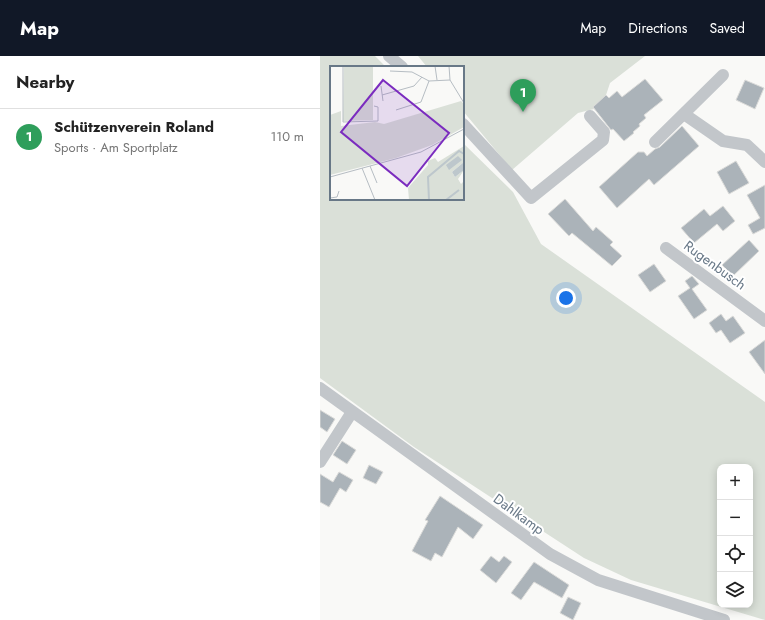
<!DOCTYPE html>
<meta charset="utf-8">
<style>
:root{--surface:#fff;--page:#f6f6f6;--text:#222;--muted:#767676;--line:#e0e0e0;--accent:#111827}
body{margin:0;font-family:Jost,sans-serif;background:var(--page);color:var(--text)}
.controls{position:absolute;right:12px;bottom:12px;display:grid;overflow:hidden;border-radius:8px;box-shadow:0 2px 10px #0003}
.controls button{width:36px;height:36px;display:grid;place-items:center;padding:0;border:0;border-bottom:1px solid var(--line);background:var(--surface);color:var(--text);font:20px sans-serif}
.you{position:absolute;left:246px;top:242px;width:14px;height:14px;margin:-10px;border:3px solid #fff;border-radius:50%;background:#1a73e8;box-shadow:0 0 0 6px #1a73e833}
.badge{display:grid;place-items:center;width:26px;height:26px;border-radius:50%;background:var(--accent);color:#fff;font-size:13px;font-weight:700}
.pin{position:absolute;translate:-50% -33px;filter:drop-shadow(0 1px 2px #0008)}
.pin::after{content:'';position:absolute;top:21px;width:14px;height:12px;background:inherit;clip-path:polygon(0 0,100% 0,50% 100%)}
.list{margin:0;padding:0;list-style:none}
h2{display:flex;justify-content:space-between;align-items:center;height:52px;margin:0;padding:0 16px;font-size:17px}
h2 small{font-size:13px;font-weight:400;color:var(--muted)}
.list li{display:grid;grid-template-columns:26px 1fr auto;gap:12px;align-items:center;box-sizing:border-box;height:56px;padding:0 16px;border-top:1px solid var(--line)}
.list b{display:block;font-size:15px;white-space:nowrap}
.list p{margin:0;font-size:13px;white-space:nowrap;color:var(--muted)}
.list em{font-size:13px;font-style:normal;color:var(--muted)}
.icon{flex:none;width:22px;height:22px;fill:none;stroke:currentColor;stroke-width:2;stroke-linecap:round;stroke-linejoin:round}
.map{position:relative;flex:none;width:445px;height:564px;overflow:hidden}
header{display:flex;align-items:center;gap:24px;box-sizing:border-box;height:56px;padding:0 20px;background:var(--accent);color:#fff}
header strong{font-size:19px}
nav{display:flex;gap:22px;margin-inline-start:auto;font-size:14px}
main{display:flex}
aside{flex:1;background:var(--surface)}
.map>svg:first-child{display:block}
.green{fill:#dae0d8;fill-rule:evenodd}
.building{fill:#abb3b9;stroke:#dbdbd9}
.lines{fill:none;stroke-linecap:round;stroke-linejoin:round}
.minor{stroke:#c2c6ca;stroke-width:12}
.labels{text-anchor:middle;stroke-width:4;stroke-linejoin:round;paint-order:stroke}
.street-label{font-size:14px;fill:#687887;stroke:#fff}
.inset-river{fill:none;stroke:#bdc7cc;stroke-width:2}
.inset-road{fill:none;stroke:#b6bdc3;stroke-width:1}
.view{fill:#7b2cbf;fill-opacity:0.15;stroke:#7b2cbf;stroke-width:2}
.inset-edge{fill:none;stroke:#687887;stroke-width:2}
</style>
<header>
<strong>Map</strong>
<nav><a>Map</a><a>Directions</a><a>Saved</a></nav>
</header>
<main>
<aside>
<h2>Nearby<small></small></h2>
<ul class="list">
<li><span class="badge" style="background:#2e9e5b">1</span><div><b>Schützenverein Roland</b><p>Sports · Am Sportplatz</p></div><em>110 m</em></li>
</ul>
</aside>
<div class="map">
<svg width="445" height="564" viewBox="0 0 445 564">
<rect width="100%" height="100%" fill="#f9f9f7"/>
<path class="green" d="M0 0H55L66 11H11V143H143V87L193 136 221 188 445 346V564L311 524 264 502 94 391 0 322ZM400 411H430V549H400Z
M98 0H325L290 27 286 39 273 51 274 53 258 57 192 114 143 55V11H107Z"/>
<path class="building" d="M325 23 343 44 324 59 326 62 319 68 320 70 313 76 314 77 304 85 293 73 291 74 273 51 286 39 289 42 297 35 302 41Z
M425 24 444 32 435 53 416 44Z
M362 70 379 90 334 129 329 123 297 152 279 131 318 96H324L327 100 335 93 340 91Z
M416 105 429 127 409 138 397 116Z
M445 129V172L433 178 428 169 440 162 427 139Z
M245 143 273 175 276 171 293 186 290 189 302 200 292 210 252 177 249 180 228 158Z
M403 150 415 165 403 175 397 168 374 187 361 172 384 153 390 160Z
M429 184 439 195 413 220 402 209Z
M334 208 346 225 330 236 318 219Z
M372 220 379 228 372 233 387 254 374 263 358 240 370 232 365 225Z
M401 258 406 265 413 260 425 277 410 287 401 274 396 277 389 267Z
M445 284V318L429 296Z
M0 354 15 363 7 376 0 371Z
M22 385 36 394 27 408 13 399Z
M49 409 63 416 56 428 43 422Z
M19 416 33 424 26 436 20 432 9 451 0 446V418L13 426Z
M120 440 163 469 153 483 138 471 122 501 115 497 111 505 92 495 108 465 105 464Z
M171 500 179 506 184 500 192 506 176 527 160 514Z
M214 506 249 529 242 542 214 526 201 544 191 537Z
M248 541 261 547 253 564 240 557Z"/>
<g class="lines">
<path class="minor" d="M69 0 82 11
M364 58 403 85 427 89 445 106
M143 68 211 142 283 84 284 76 270 60
M335 86 403 19
M346 192 445 265
M0 332 230 498 278 524 404 564
M0 406 32 356"/>
</g>
<g class="labels">
<g class="street-label">
<text transform="translate(395 209) rotate(36)" y="5">Rugenbusch</text>
<text transform="translate(199 458) rotate(36)" y="5">Dahlkamp</text>
</g>
</g>
<g transform="translate(10 10)">
<rect width="134" height="134" fill="#f9f9f7"/>
<path d="M14 0H43V54L13 55ZM131 35 134 38V61L102 79 66 92 0 109V49L11 45V60L45 56 54 58ZM134 80V96L122 106 125 111 134 104 128 113 131 118 134 115V134H79L78 122 98 99V95L105 92 108 96Z" fill="#dae0d8"/>
<path d="M128 90 132 94 119 104 116 99ZM134 96V104L125 111 122 106Z" fill="#bdc7cc"/>
<path class="inset-river" d="M99 134 98 111 129 85 134 88M116 134 129 124"/>
<path class="inset-road" d="M13 0V56L48 55V41L44 40M105 0 107 14M119 0 120 14 134 37M60 5 82 6 99 15 120 14M51 20 53 35M52 29 84 20 92 11M66 44 91 36 99 15M40 100 47 117M32 102 45 134M0 111 91 86 134 63M0 132 7 131 9 125"/>
<path class="view" d="M53 14 119 67 77 120 11 66Z"/>
<rect width="134" height="134" class="inset-edge"/>
</g>
</svg>
<div class="controls">
<button>+</button>
<button>−</button>
<button><svg class="icon" aria-label="locate" viewBox="0 0 24 24"><circle cx="12" cy="12" r="6"/><path d="M12 2v4M12 18v4M2 12h4M18 12h4"/></svg></button>
<button><svg class="icon" aria-label="layers" viewBox="0 0 24 24"><path d="M12 4l9 5-9 5-9-5zM3 14l9 5 9-5"/></svg></button>
</div>
<div class="you"></div>
<div class="pin badge" style="left:203px;top:56px;background:#2e9e5b">1</div>
</div>
</main>
